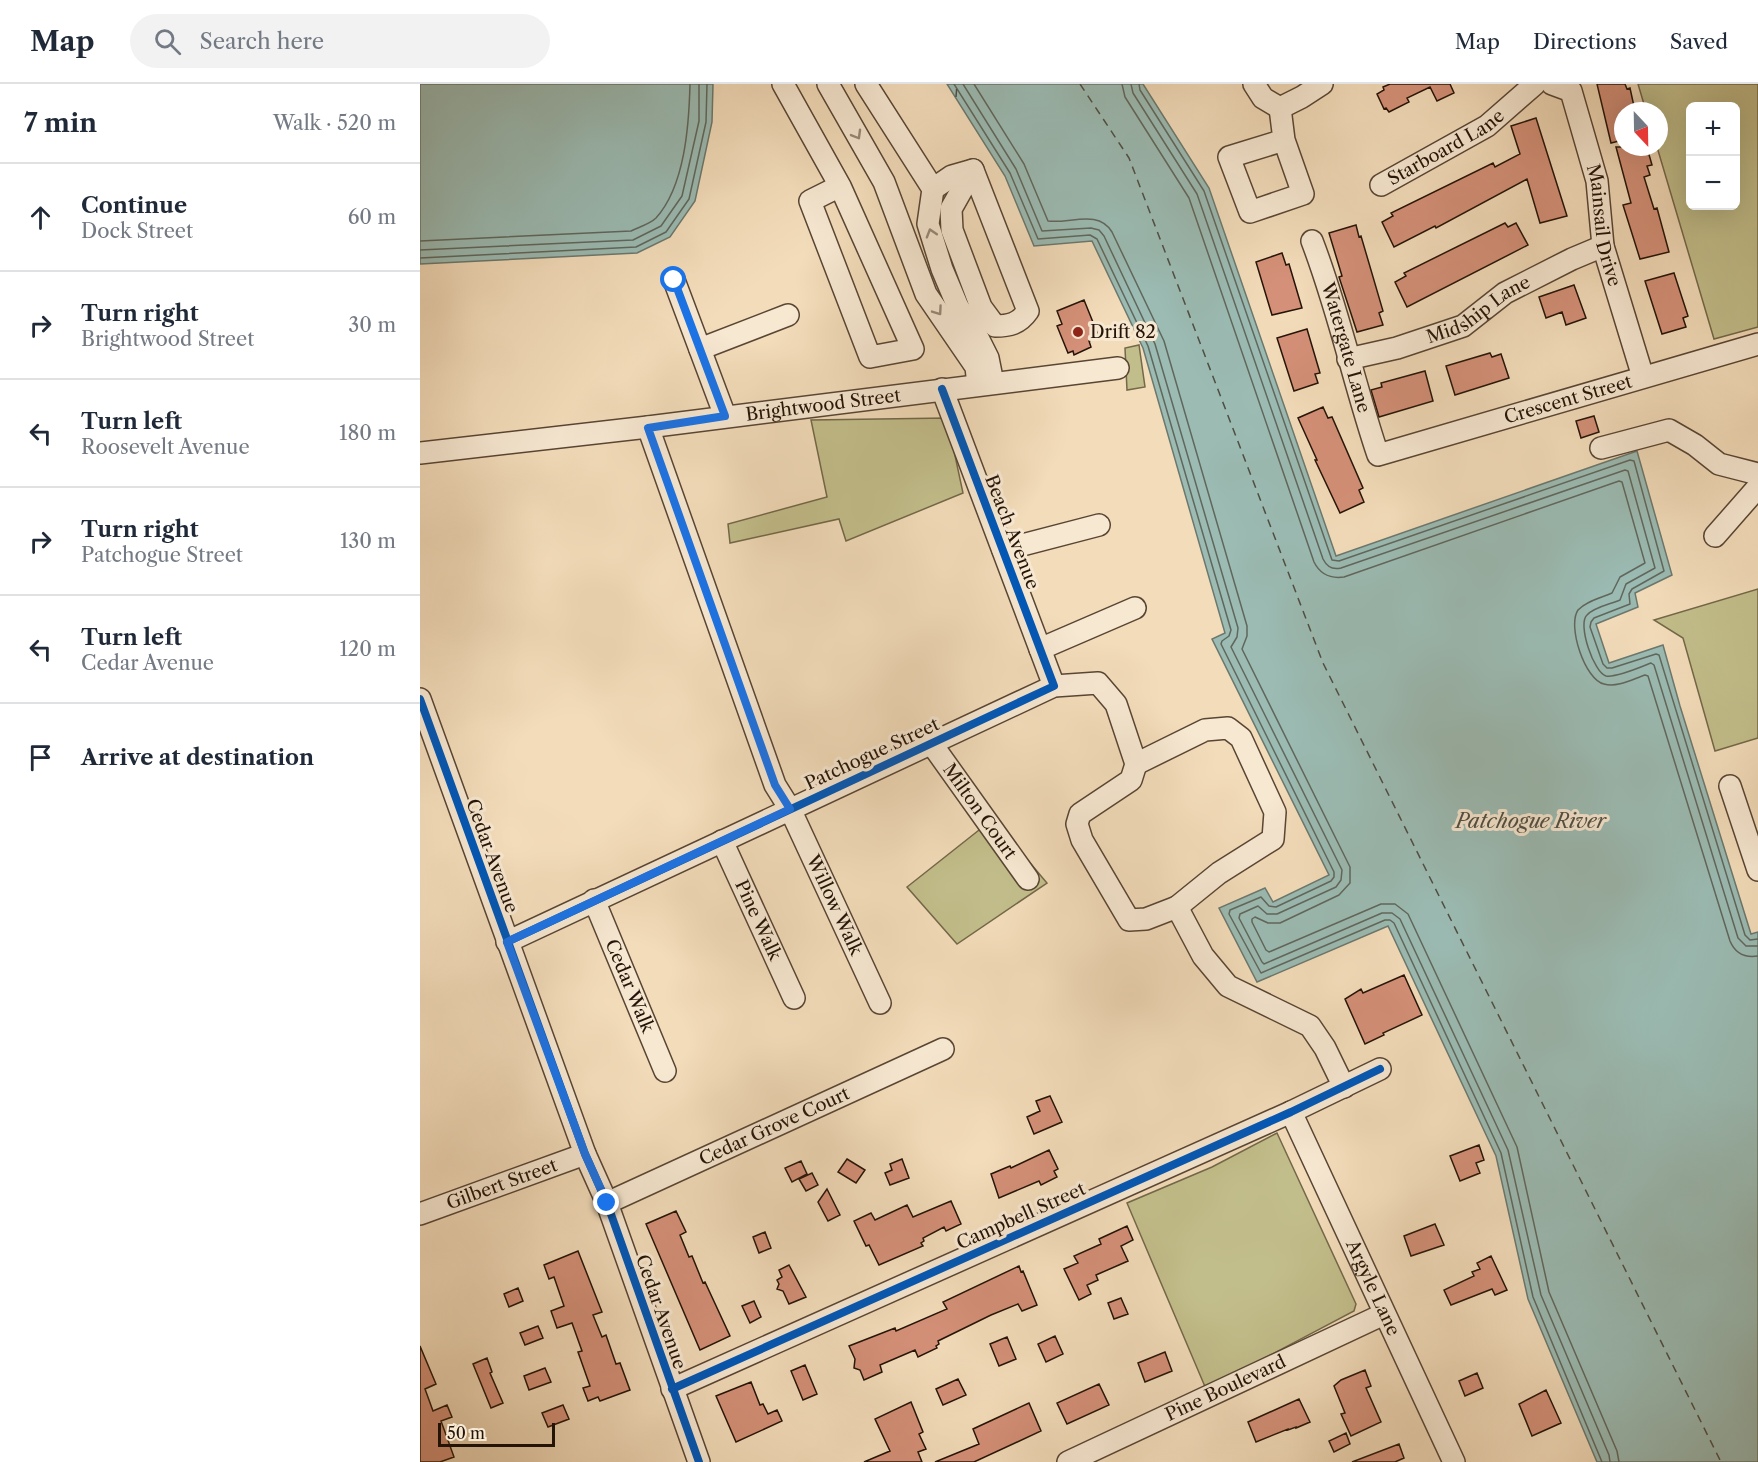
<!DOCTYPE html>
<meta charset="utf-8">
<style>
:root{--surface:#fff;--page:#f2f2f3;--text:#1f2937;--muted:#747a83;--line:#e0e1e3}
body{margin:0;font-family:"Libre Caslon Text",serif;background:var(--page);color:var(--text)}
.controls{position:absolute;right:18px;top:18px;display:grid;overflow:hidden;border-radius:9px;box-shadow:0 6px 24px #0002}
.controls button{width:54px;height:54px;display:grid;place-items:center;padding:0;border:0;border-bottom:2px solid var(--line);background:var(--surface);color:var(--text);font:30px sans-serif}
.compass{position:absolute;left:1194px;top:18px;width:54px;height:54px;border-radius:50%;background:var(--surface);box-shadow:0 6px 24px #0002;rotate:158deg}
.scale{position:absolute;left:18px;bottom:15px;width:117px;box-sizing:border-box;padding-left:6px;border:3px solid #241307;border-top:0;font-size:16px;line-height:21px;white-space:nowrap;color:#241307;-webkit-text-stroke:4px #f7e8d2;paint-order:stroke}
.stop{position:absolute;width:18px;height:18px;margin:-14px;border:4px solid #1a73e8;border-radius:50%;background:#fff}
.stop.end{background:#1a73e8;border-color:#fff;box-shadow:0 2px 6px #0008}
.list{margin:0;padding:0;list-style:none}
h2{display:flex;justify-content:space-between;align-items:center;height:78px;margin:0;padding:0 24px;font-size:26px}
h2 small{font-size:20px;font-weight:400;color:var(--muted)}
.list li{display:grid;grid-template-columns:39px 1fr auto;gap:18px;align-items:center;box-sizing:border-box;height:108px;padding:0 24px;border-top:2px solid var(--line)}
.list b{display:block;font-size:22px;white-space:nowrap}
.list p{margin:0;font-size:20px;white-space:nowrap;color:var(--muted)}
.list em{font-size:20px;font-style:normal;color:var(--muted)}
.icon{flex:none;width:33px;height:33px;fill:none;stroke:currentColor;stroke-width:2;stroke-linecap:round;stroke-linejoin:round}
.map{position:relative;flex:none;width:1338px;height:1378px;overflow:hidden}
header{display:flex;align-items:center;gap:36px;box-sizing:border-box;height:84px;padding:0 30px;background:var(--surface);border-bottom:2px solid var(--line)}
header strong{font-size:28px}
nav{display:flex;gap:33px;margin-inline-start:auto;font-size:21px}
.search{width:420px;height:54px;background:var(--page);display:flex;align-items:center;gap:15px;box-sizing:border-box;padding:0 21px;border-radius:33px;color:var(--muted);font-size:22px}
main{display:flex}
aside{flex:1;background:var(--surface)}
.map>svg:first-child{display:block}
.green{fill:#c2be8b;stroke:#736849;stroke-width:1.5;fill-rule:evenodd}
.water{fill:#9bbbb3;stroke:#6b786e;stroke-width:1.5}
.lines{fill:none;stroke-linecap:round;stroke-linejoin:round}
.shore{stroke:#60675d;stroke-width:1.5}
.ferry{stroke:#4e4e43;stroke-width:1.5;stroke-dasharray:8 6;stroke-linecap:butt}
.building{fill:#d49078;stroke:#241307;stroke-width:1.5}
.minor-casing{stroke:#584534;stroke-width:24}
.minor{stroke:#f7e8d2;stroke-width:21}
.cycleway-casing{stroke:#f7e8d2;stroke-width:11}
.cycleway{stroke:#0057b8;stroke-width:8}
.oneway{stroke:#988877}
.route{stroke:#1a73e8;stroke-width:8}
.poi-dot{fill:#8f2418;stroke:#f7e8d2;stroke-width:2}
.labels{text-anchor:middle;stroke-width:6;stroke-linejoin:round;paint-order:stroke}
.street-label{font-size:18px;fill:#241307;stroke:#f7e8d2}
.poi-label{font-size:18px;fill:#241307;stroke:#f7e8d2;text-anchor:start}
.water-label{font-size:20px;font-style:italic;fill:#4e4e43;stroke:#f7e8d2}
</style>
<header>
<strong>Map</strong>
<div class="search"><svg class="icon" aria-label="search" viewBox="0 0 24 24"><circle cx="10" cy="10" r="6"/><path d="M15 15l6 6"/></svg>Search here</div>
<nav><a>Map</a><a>Directions</a><a>Saved</a></nav>
</header>
<main>
<aside>
<h2>7 min<small>Walk · 520 m</small></h2>
<ul class="list">
<li><svg class="icon" aria-label="ahead" viewBox="0 0 24 24"><path d="M12 20V5M6 11l6-6 6 6"/></svg><div><b>Continue</b><p>Dock Street</p></div><em>60 m</em></li>
<li><svg class="icon" aria-label="right" viewBox="0 0 24 24"><path d="M7 20v-9h11M14 6l5 5-5 5"/></svg><div><b>Turn right</b><p>Brightwood Street</p></div><em>30 m</em></li>
<li><svg class="icon" aria-label="left" viewBox="0 0 24 24"><path d="M17 20v-9H6M10 6l-5 5 5 5"/></svg><div><b>Turn left</b><p>Roosevelt Avenue</p></div><em>180 m</em></li>
<li><svg class="icon" aria-label="right" viewBox="0 0 24 24"><path d="M7 20v-9h11M14 6l5 5-5 5"/></svg><div><b>Turn right</b><p>Patchogue Street</p></div><em>130 m</em></li>
<li><svg class="icon" aria-label="left" viewBox="0 0 24 24"><path d="M17 20v-9H6M10 6l-5 5 5 5"/></svg><div><b>Turn left</b><p>Cedar Avenue</p></div><em>120 m</em></li>
<li><svg class="icon" aria-label="arrive" viewBox="0 0 24 24"><path d="M6 21V4h12l-3 4 3 4H6"/></svg><div><b>Arrive at destination</b></div></li>
</ul>
</aside>
<div class="map">
<svg width="1338" height="1378" viewBox="0 0 1338 1378">
<rect width="100%" height="100%" fill="#f3dcba"/>
<filter id="stains"><feTurbulence type="fractalNoise" baseFrequency=".00333" numOctaves="4"/><feColorMatrix values="0 0 0 0 .2 0 0 0 0 .09 0 0 0 0 .02 0 0 0 .5 -.17"/></filter>
<radialGradient id="worn" r=".72"><stop offset=".6" stop-color="#630" stop-opacity="0"/><stop offset="1" stop-color="#630" stop-opacity=".3"/></radialGradient>
<path class="green" d="M1218 0H1338V243L1294 255 1237 63H1239V27H1226ZM1316 22V122H1270V22Z
M719 261 725 303 707 306 705 264Z
M527 334 543 409 426 457 419 435 310 459 308 440 407 413 391 336Z
M1338 505V654L1295 667 1263 554 1234 536Z
M573 735 627 799 537 860 487 803Z
M857 1049 936 1220 934 1227 786 1305 707 1119 792 1083Z"/>
<path class="water" d="M0 0H293L292 38 275 117 250 153 217 169 0 180Z
M527 0H723L789 104 916 472 1217 367 1252 491 1215 509 1218 523 1176 540 1189 579 1243 561 1260 622 1331 850 1338 848V1378H1177L1108 1215 1076 1072 968 842 837 898 799 824 845 804 853 818 909 791 792 555 805 549 723 264 672 157 614 162 585 92Z"/>
<g class="lines">
<path class="shore" d="M534 0 590 89 618 155 670 151 677 155 728 262 811 546 809 552 802 557 801 560 914 788V793L911 797 856 823 849 822 841 813 810 826 809 830 841 889 965 836H970L974 839 1081 1069 1113 1213 1182 1378
M543 0 596 85 622 147 671 144 679 146 684 152 735 260 818 544 817 553 811 563 922 786 921 796 916 803 857 830H847L838 822 820 830 819 834 842 878 844 880 962 829H972L980 835 1088 1066 1121 1211 1189 1371 1190 1378
M554 0 604 80 628 137C650 140 678 125 692 148L744 257 827 542V552L822 565 930 783V799L919 811 860 839H848L835 833 832 835V838L846 866 849 868 961 820H975L988 830 1097 1063 1129 1208 1197 1367 1199 1378
M702 0 705 13 769 114 894 478C900 490 910 495 924 493L1199 397 1202 398 1225 479 1200 493 1192 509C1181 514 1166 517 1158 526 1147 542 1165 596 1184 600 1197 604 1213 595 1225 591L1228 592 1310 857C1315 869 1325 874 1338 872
M711 0 713 9 777 110 903 475C907 483 913 486 921 484L1205 386 1208 387 1235 484 1206 500 1200 516C1191 520 1174 523 1167 531 1157 540 1174 589 1186 592 1196 594 1221 583 1231 579L1234 581 1318 854 1326 862H1338
M719 0 720 6 784 107 912 476 919 477 1210 376 1214 377 1244 487 1212 505 1209 510 1210 520 1174 534 1171 538 1170 543 1183 580 1187 584H1192L1236 570 1239 571 1325 851 1330 856 1338 855
M0 157 211 147C219 143 230 140 236 134 265 102 269 41 270 0
M0 166 213 156 241 142 262 112 279 37V0
M0 174 216 163 246 148 269 115 286 38 287 0"/>
<path class="ferry" d="M660 0 709 74 903 579 1301 1378
M536 13 537 0"/>
</g>
<path class="building" d="M970 0H1030L1034 9 1017 17 1010 3 987 14 989 18 969 28 966 24 964 25 957 10 964 6 963 3Z
M1177 0H1205L1207 5 1210 4 1215 27H1203V56L1191 59Z
M1116 34 1147 132 1120 139 1107 95 1016 144 1015 142 974 163 962 138 973 132 971 129 1073 79 1075 83 1100 70 1091 42Z
M1196 63H1223L1224 69 1228 67 1232 81 1227 82 1230 91 1224 93 1234 125 1237 124 1249 168 1220 175 1203 121 1211 119Z
M1085 139 1088 143 1096 139 1108 161 987 223 975 198 986 192 984 189Z
M936 141 939 153 941 152 963 227 959 229 963 241 937 248 919 193 922 192 909 149Z
M862 169 866 181 869 180 882 224 852 231 836 178Z
M1254 189 1268 232 1263 234 1266 243 1242 250 1225 197Z
M1154 201 1166 234 1146 241 1142 228 1126 234 1119 213Z
M664 216 679 253 669 257 671 263 654 271 653 267 648 269 637 242 642 240 637 227Z
M887 245 900 289 895 290 898 299 874 307 857 254Z
M1070 269 1072 273 1081 270 1089 294 1035 311 1026 282Z
M1005 287 1013 317 959 333 951 306 962 303 961 299Z
M903 323 908 334 912 333 943 404 939 406 944 418 920 429 895 376H897L878 334Z
M1174 332 1179 348 1161 354 1156 337Z
M984 891 1002 931 963 949 964 951 945 960 925 915 941 905 943 909Z
M630 1012 642 1038 614 1050 607 1033 620 1027 616 1017Z
M1059 1061 1064 1076 1056 1079 1060 1089 1040 1097 1030 1072Z
M629 1066 638 1085 634 1087 637 1093 621 1101 619 1097 579 1114 571 1090 590 1082 591 1084Z
M427 1075 445 1086 436 1099 418 1088Z
M482 1075 489 1094 470 1101 465 1089 472 1086 470 1080Z
M381 1077 387 1090 372 1098 365 1084Z
M392 1089 398 1101 386 1107 379 1095Z
M407 1105 420 1131 408 1137 398 1118Z
M531 1117 541 1140 526 1147 524 1143 503 1154 504 1157 501 1159 503 1162 459 1181 449 1161 446 1162 434 1137 451 1129 455 1136 487 1121 493 1133Z
M256 1127 266 1148 260 1151 269 1173 272 1172 283 1199 285 1198 310 1252 280 1266 226 1140Z
M1015 1140 1024 1161 991 1172 984 1152Z
M707 1142 713 1156 701 1162 708 1177 676 1191 678 1196 667 1201 671 1210 659 1216 644 1185 658 1179 654 1172 681 1160 679 1155Z
M345 1148 351 1164 339 1169 333 1153Z
M158 1167 182 1228 173 1231 182 1253 186 1251 196 1280 200 1279 210 1306 180 1317 178 1313 168 1317 163 1304 170 1302 158 1268 162 1267 152 1239 137 1244 131 1227 144 1222 134 1193 129 1195 124 1181Z
M1071 1172 1087 1206 1075 1211 1072 1205 1031 1221 1024 1206 1054 1192 1052 1188 1060 1185 1057 1179Z
M369 1181 386 1213 369 1220 363 1207 357 1205 359 1200 357 1196 362 1193 359 1186Z
M599 1182 601 1188 603 1187 617 1221 602 1227 598 1220 571 1231 518 1257 519 1260 516 1262 517 1264 498 1273 495 1266 460 1281 462 1288 444 1296 440 1286 434 1284 435 1275 429 1262 475 1244 476 1247 527 1225 523 1218Z
M98 1204 103 1217 89 1223 84 1210Z
M701 1214 708 1230 694 1235 688 1219Z
M334 1217 341 1233 330 1239 322 1222Z
M118 1242 123 1254 105 1261 100 1249Z
M635 1252 643 1270 626 1278 618 1260Z
M587 1253 596 1275 579 1282 570 1260Z
M0 1262 16 1300 5 1305 13 1327 27 1321 32 1333 21 1337 34 1373 20 1378H0Z
M745 1268 752 1287 725 1298 718 1279Z
M67 1274 72 1288 70 1289 83 1319 71 1324 53 1280Z
M385 1281 397 1310 383 1316 371 1287Z
M125 1284 131 1298 109 1306 104 1292Z
M945 1286 951 1302 946 1304 961 1338 931 1352 921 1330 925 1329 914 1302 921 1296Z
M1057 1289 1063 1304 1045 1312 1039 1297Z
M538 1295 546 1311 523 1321 516 1305Z
M331 1298 340 1321 343 1320 348 1330 357 1326 362 1337 316 1358 296 1312Z
M679 1300 689 1321 647 1340 637 1319Z
M1126 1306 1141 1339 1112 1352 1099 1320Z
M879 1315 890 1338 876 1344V1343L868 1346V1345L836 1358 828 1338Z
M491 1318 503 1348 499 1350 506 1365 498 1368 502 1378H444L470 1367 455 1335Z
M609 1319 621 1347 554 1378H515L559 1360 553 1345Z
M143 1321 149 1335 128 1343 122 1329Z
M926 1349 930 1360 914 1368 909 1357Z
M979 1360 984 1374 975 1378H932Z"/>
<g class="lines">
<defs>
<g id="minor">
<path d="M363 0 420 102 493 265 450 273 390 117 420 102"/>
<path d="M408 0 464 98 506 210 556 283 558 301"/>
<path d="M446 0 513 105 508 140 522 185 538 223 555 248 568 274 573 299"/>
<path d="M834 0 843 14 860 24"/>
<path id="s1" d="M1132 0 1151 7 1177 97 1183 162 1223 293"/>
<path d="M860 24 864 56 883 110 830 128 809 73 864 56"/>
<path d="M860 24 882 13 902 0"/>
<path d="M553 86 608 227C599 240 589 242 575 242L561 223 532 146 531 125Z"/>
<path id="s2" d="M961 101 1067 42 1115 0"/>
<path d="M513 105 532 92 553 86"/>
<path id="s3" d="M892 157C919 227 934 300 958 371L1338 260"/>
<path d="M254 196 305 332"/>
<path d="M280 265 368 231"/>
<path id="s4" d="M928 275 977 264 1043 242 1085 209 1152 175 1183 162"/>
<path d="M522 305 634 602"/>
<path id="s5" d="M228 343 355 701 370 725 460 919"/>
<path d="M1181 364 1249 346 1275 361 1299 380 1338 390"/>
<path id="s6" d="M0 369 228 343 698 284"/>
<path d="M1295 452 1338 403"/>
<path d="M583 466 679 441"/>
<path d="M620 565 715 524"/>
<path d="M0 615 165 1070 187 1119 279 1378"/>
<path id="s7" d="M511 659 608 795"/>
<path d="M716 680 785 646 808 644 821 654 855 728 853 755 799 789 757 823"/>
<path d="M1310 702 1338 786"/>
<path id="s8" d="M302 757 374 914"/>
<path id="s9" d="M174 816 245 987"/>
<path d="M87 858 634 602 678 599 696 620 716 680 711 696 660 730 657 740 662 756 709 836 726 835 757 823 783 872 808 902 890 942 905 964 924 1003"/>
<path id="s10" d="M871 1028 1034 1378"/>
<path id="s11" d="M187 1119 523 965"/>
<path id="s12" d="M0 1130 165 1070"/>
<path d="M252 1305 871 1028 960 985"/>
<path id="s13" d="M648 1378 964 1230"/>
</g>
</defs>
<use href="#minor" class="minor-casing"/>
<use href="#minor" class="minor"/>
<defs>
<path id="cycleway" d="M0 615 165 1070 187 1119 279 1378
M87 858 634 602 522 305
M252 1305 871 1028 960 985"/>
</defs>
<use href="#cycleway" class="cycleway-casing"/>
<use href="#cycleway" class="cycleway"/>
</g>
<defs><path id="oneway-chevron" d="M-2-3.5L2.5 0L-2 3.5" fill="none" stroke-width="1.6" stroke-linecap="round" stroke-linejoin="round" transform="scale(1.5)"/></defs>
<g class="oneway">
<use href="#oneway-chevron" transform="translate(437 51) rotate(60)"/>
<use href="#oneway-chevron" transform="translate(511 149) rotate(-107)"/>
<use href="#oneway-chevron" transform="translate(518 227) rotate(55)"/>
</g>
<g class="lines">
<path class="route" d="M187 1119 165 1070 87 858 370 725 355 701 228 344 305 332 254 196"/>
</g>
<circle class="poi-dot" cx="658" cy="248" r="6"/>
<g class="labels">
<g class="street-label">
<text dy="6" stroke="none"><textPath href="#s2" startOffset="75">Starboard Lane</textPath></text>
<text dy="6" stroke="none"><textPath href="#s1" startOffset="159">Mainsail Drive</textPath></text>
<text dy="6" stroke="none"><textPath href="#s4" startOffset="141">Midship Lane</textPath></text>
<text dy="6" stroke="none"><textPath href="#s3" startOffset="112">Watergate Lane</textPath></text>
<text dy="6" stroke="none"><textPath href="#s3" startOffset="422">Crescent Street</textPath></text>
<text dy="6" stroke="none"><textPath href="#s6" startOffset="406">Brightwood Street</textPath></text>
<text transform="translate(592 448) rotate(69)" y="6">Beach Avenue</text>
<text transform="translate(452 670) rotate(-25)" y="6">Patchogue Street</text>
<text dy="6" stroke="none"><textPath href="#s7" startOffset="84">Milton Court</textPath></text>
<text transform="translate(72 772) rotate(70)" y="6">Cedar Avenue</text>
<text dy="6" stroke="none"><textPath href="#s5" startOffset="514">Willow Walk</textPath></text>
<text dy="6" stroke="none"><textPath href="#s8" startOffset="87">Pine Walk</textPath></text>
<text dy="6" stroke="none"><textPath href="#s9" startOffset="93">Cedar Walk</textPath></text>
<text dy="6" stroke="none"><textPath href="#s11" startOffset="184">Cedar Grove Court</textPath></text>
<text dy="6" stroke="none"><textPath href="#s12" startOffset="87">Gilbert Street</textPath></text>
<text transform="translate(601 1132) rotate(-24)" y="6">Campbell Street</text>
<text dy="6" stroke="none"><textPath href="#s10" startOffset="194">Argyle Lane</textPath></text>
<text transform="translate(241 1228) rotate(71)" y="6">Cedar Avenue</text>
<text dy="6" stroke="none"><textPath href="#s13" startOffset="174">Pine Boulevard</textPath></text>
</g>
<g class="poi-label">
<text x="670" y="254">Drift 82</text>
</g>
<g class="water-label">
<text x="1111" y="744">Patchogue River</text>
</g>
</g>
<rect width="100%" height="100%" filter="url(#stains)"/>
<rect width="100%" height="100%" fill="url(#worn)"/>
</svg>
<div class="controls">
<button>+</button>
<button>−</button>
</div>
<svg class="compass" viewBox="-18 -18 36 36"><path d="M0-13l5 13h-10z" fill="#e53935"/><path d="M0 13l5-13h-10z" fill="#747a83"/></svg>
<div class="scale">50 m</div>
<div class="stop" style="left:254px;top:196px"></div>
<div class="stop end" style="left:187px;top:1119px"></div>
</div>
</main>
